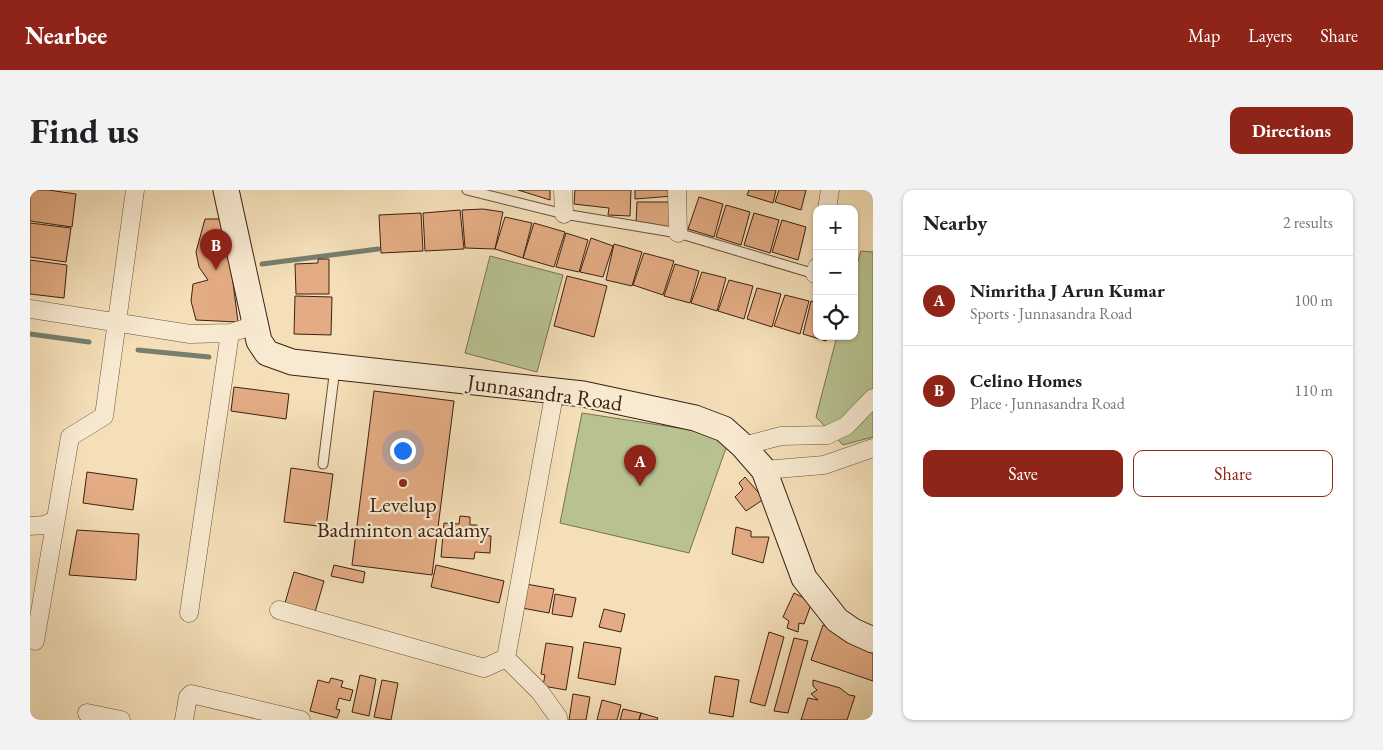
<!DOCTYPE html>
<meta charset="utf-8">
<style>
:root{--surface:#fff;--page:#f2f2f2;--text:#202124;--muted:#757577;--line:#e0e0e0;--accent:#8f2418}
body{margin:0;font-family:"EB Garamond",serif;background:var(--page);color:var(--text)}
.controls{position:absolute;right:15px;top:15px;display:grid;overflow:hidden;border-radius:10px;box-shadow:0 1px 4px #0004}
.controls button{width:45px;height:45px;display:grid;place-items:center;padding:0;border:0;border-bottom:1px solid var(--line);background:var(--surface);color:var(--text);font:25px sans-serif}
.you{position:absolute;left:372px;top:260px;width:18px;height:18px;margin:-12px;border:4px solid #fff;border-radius:50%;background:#1a73e8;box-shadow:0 0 0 8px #1a73e833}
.badge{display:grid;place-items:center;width:32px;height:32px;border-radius:50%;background:var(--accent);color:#fff;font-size:16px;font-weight:700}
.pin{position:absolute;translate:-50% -41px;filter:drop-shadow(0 1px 2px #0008)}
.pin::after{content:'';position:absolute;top:26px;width:18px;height:15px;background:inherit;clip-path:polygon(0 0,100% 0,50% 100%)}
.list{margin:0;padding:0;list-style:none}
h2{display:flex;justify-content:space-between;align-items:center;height:65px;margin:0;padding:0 20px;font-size:21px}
h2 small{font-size:16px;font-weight:400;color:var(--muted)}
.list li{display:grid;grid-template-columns:32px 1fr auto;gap:15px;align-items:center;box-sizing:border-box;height:90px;padding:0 20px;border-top:1px solid var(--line)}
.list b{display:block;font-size:19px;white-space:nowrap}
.list p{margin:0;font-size:16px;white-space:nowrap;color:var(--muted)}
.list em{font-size:16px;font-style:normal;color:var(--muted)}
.actions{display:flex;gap:10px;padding:15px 20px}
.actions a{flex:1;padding:11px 0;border:1px solid var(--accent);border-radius:10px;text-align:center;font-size:18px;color:var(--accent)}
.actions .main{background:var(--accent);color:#fff}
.icon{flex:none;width:28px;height:28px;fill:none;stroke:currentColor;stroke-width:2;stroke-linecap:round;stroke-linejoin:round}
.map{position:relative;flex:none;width:843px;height:530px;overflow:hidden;border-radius:10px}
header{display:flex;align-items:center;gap:30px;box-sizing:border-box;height:70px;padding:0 25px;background:var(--accent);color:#fff}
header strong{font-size:24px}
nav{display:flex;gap:28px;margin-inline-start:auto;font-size:18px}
.intro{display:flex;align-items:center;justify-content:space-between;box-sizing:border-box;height:120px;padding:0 30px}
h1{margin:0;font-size:35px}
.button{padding:12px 22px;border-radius:10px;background:var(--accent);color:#fff;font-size:18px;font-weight:700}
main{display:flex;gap:30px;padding:0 30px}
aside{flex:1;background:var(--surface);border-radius:10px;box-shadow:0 1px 4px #0004}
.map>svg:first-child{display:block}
.green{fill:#b8c291;stroke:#7a7152}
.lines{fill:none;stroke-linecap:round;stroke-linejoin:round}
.stream{stroke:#767e6e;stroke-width:5}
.building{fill:#e4ac84;stroke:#3c2012}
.lane-casing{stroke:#6a503c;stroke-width:11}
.street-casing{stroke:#6a503c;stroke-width:19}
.secondary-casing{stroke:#3c2012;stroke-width:27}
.lane{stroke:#f8ead1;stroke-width:9}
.street{stroke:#f8ead1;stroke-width:18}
.secondary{stroke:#f8ead1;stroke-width:25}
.poi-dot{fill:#8f2418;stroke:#f8ead1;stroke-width:2}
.labels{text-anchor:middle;stroke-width:4.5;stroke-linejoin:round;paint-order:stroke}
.street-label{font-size:22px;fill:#3c2012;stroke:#f8ead1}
.poi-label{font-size:22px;fill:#3c2012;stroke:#f8ead1}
</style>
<header>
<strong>Nearbee</strong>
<nav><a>Map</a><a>Layers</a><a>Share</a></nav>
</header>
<div class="intro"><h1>Find us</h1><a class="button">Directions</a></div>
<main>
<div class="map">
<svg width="843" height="530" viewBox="0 0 843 530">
<rect width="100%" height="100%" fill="#f4dfb8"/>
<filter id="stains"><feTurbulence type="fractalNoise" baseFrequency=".004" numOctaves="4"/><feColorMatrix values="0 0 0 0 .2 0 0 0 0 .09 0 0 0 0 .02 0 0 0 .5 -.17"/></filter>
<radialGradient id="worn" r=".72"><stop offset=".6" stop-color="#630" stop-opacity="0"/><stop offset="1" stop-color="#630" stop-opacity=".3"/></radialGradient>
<path class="green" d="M831 61 843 62V247L813 255 786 227 807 146H824V84Z
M460 66 533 85 507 182 435 163Z
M552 223 681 243 696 258 659 363 530 333Z"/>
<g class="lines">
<path class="stream" d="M232 74 348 59
M0 144 59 152
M108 160 179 167"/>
</g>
<path class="building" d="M0 0H18L46 4 42 37 0 31Z
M488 0H520V10Z
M545 0H601L600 26 578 25 579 18 544 14Z
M605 0H642L643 6 605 9Z
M719 0H746L743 13 717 5Z
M749 0H776L771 20 745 12Z
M669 7 693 14 684 47 658 39Z
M607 12H644L645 41 606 34Z
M696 15 720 22 711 55 686 47Z
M453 19 473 22 465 59 435 58 432 20Z
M430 20 434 59 395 61 393 23Z
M391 23 393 61 351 63 349 25Z
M724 23 749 30 740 63 714 55Z
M475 27 502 33 493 68 465 59Z
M175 29H195L208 132 166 130 161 111 163 94 178 90 169 77 166 62Z
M752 30 776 37 768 70 742 62Z
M0 33 41 38 36 72 0 67Z
M504 33 535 42 524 77 493 68Z
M536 43 558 50 549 82 526 77Z
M561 48 583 56 573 87 550 82Z
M584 54 612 62 602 96 576 90Z
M614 63 644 71 633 105 603 95Z
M288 69H299V104H266L265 74 288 73Z
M0 70 37 75 34 108 0 104Z
M645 74 669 81 660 113 634 106Z
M672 82 696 88 687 121 661 113Z
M537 86 577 96 564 147 524 136Z
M699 90 723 96 714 129 688 121Z
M727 98 751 104 742 137 717 129Z
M755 105 779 111 770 144 744 136Z
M265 106 302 107 301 145 264 144Z
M781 111 787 113V146H798L796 151 773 144Z
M204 197 259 204 256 229 201 221Z
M344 201 424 211 402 385 322 375Z
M261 278 303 284 296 337 254 332Z
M57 282 107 289 103 320 53 313Z
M715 287 734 309 716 321 705 307 713 299 709 293Z
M430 326 440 327V335H447L446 345 461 346 460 363 445 362 444 369 411 367 414 333 429 334Z
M706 337 721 341V347H739L733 373 702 364Z
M47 340 109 344 106 390 39 385Z
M304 375 335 382 333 393 301 386Z
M406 375 474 391 469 413 401 397Z
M264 382 294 391 285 422 255 413Z
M496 394 524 399 519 423 492 418Z
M764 403 782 412 774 434 769 433 768 442 757 438 759 431 753 427Z
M525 404 546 408 542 427 522 424Z
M574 419 595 424 591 442 569 437Z
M793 435 843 453V491L781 470Z
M739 442 754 447 735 516 720 512Z
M764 448 778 451 758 523 744 521Z
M554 452 591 458 585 495 548 488Z
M516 453 543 457 536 500 513 496 515 485 511 484Z
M330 485 346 489 339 526 322 522Z
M685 486 709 490 703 527 679 523Z
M301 488 313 491 311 497 323 500 320 511 309 508 306 519 310 520 307 528 280 521 288 490 299 493Z
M352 490 368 493 361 530 344 527Z
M783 490 810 498 819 505 825 506 817 530H771L778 508 788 510 781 504 787 500 783 496Z
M543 504 560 507 556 530H539Z
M572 510 591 515 587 530H567Z
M593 519 611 523 609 530H590Z
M611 523 628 528 627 530H609Z"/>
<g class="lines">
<defs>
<path id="lane" d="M437 0 534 24 648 43 785 84
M293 274 305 178"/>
<path id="street" d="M533 0 534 24
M647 0 648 43
M797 19 800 0
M785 84 787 77
M0 119 160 144 200 143 216 138 224 128
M713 256 751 246 797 245 816 236 843 208
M734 280 794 275 843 258
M0 336 15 335 25 330
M249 420 454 478 476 468
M159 423 200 143
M5 451 40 247 74 226 105 0
M476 468 525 200
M476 468 510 502 528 527V530
M57 523 91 530
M154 530 158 507 161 504 271 530"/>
<path id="secondary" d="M196 0 229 151 237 163 262 172 553 204 665 228 694 239 713 256 734 280 774 388 807 430 823 441 843 450"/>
</defs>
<use href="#lane" class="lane-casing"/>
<use href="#street" class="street-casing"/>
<use href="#secondary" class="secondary-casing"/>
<use href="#lane" class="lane"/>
<use href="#street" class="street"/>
<use href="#secondary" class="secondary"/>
</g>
<circle class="poi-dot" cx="373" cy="293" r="5"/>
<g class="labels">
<g class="street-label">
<text transform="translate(515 202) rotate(8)" y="8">Junnasandra Road</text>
</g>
<g class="poi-label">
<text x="373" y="322">Levelup<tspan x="373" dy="25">Badminton acadamy</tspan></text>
</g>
</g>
<rect width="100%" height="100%" filter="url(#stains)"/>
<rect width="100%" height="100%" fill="url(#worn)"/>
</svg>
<div class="controls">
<button>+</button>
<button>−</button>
<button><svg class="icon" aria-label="locate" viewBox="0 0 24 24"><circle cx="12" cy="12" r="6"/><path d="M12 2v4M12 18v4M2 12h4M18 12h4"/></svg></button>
</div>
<div class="you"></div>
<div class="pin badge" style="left:610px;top:296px">A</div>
<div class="pin badge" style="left:186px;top:80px">B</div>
</div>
<aside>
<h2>Nearby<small>2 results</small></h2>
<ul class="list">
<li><span class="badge">A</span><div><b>Nimritha J Arun Kumar</b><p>Sports · Junnasandra Road</p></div><em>100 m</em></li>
<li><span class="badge">B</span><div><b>Celino Homes</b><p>Place · Junnasandra Road</p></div><em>110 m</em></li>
</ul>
<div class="actions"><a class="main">Save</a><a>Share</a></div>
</aside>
</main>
